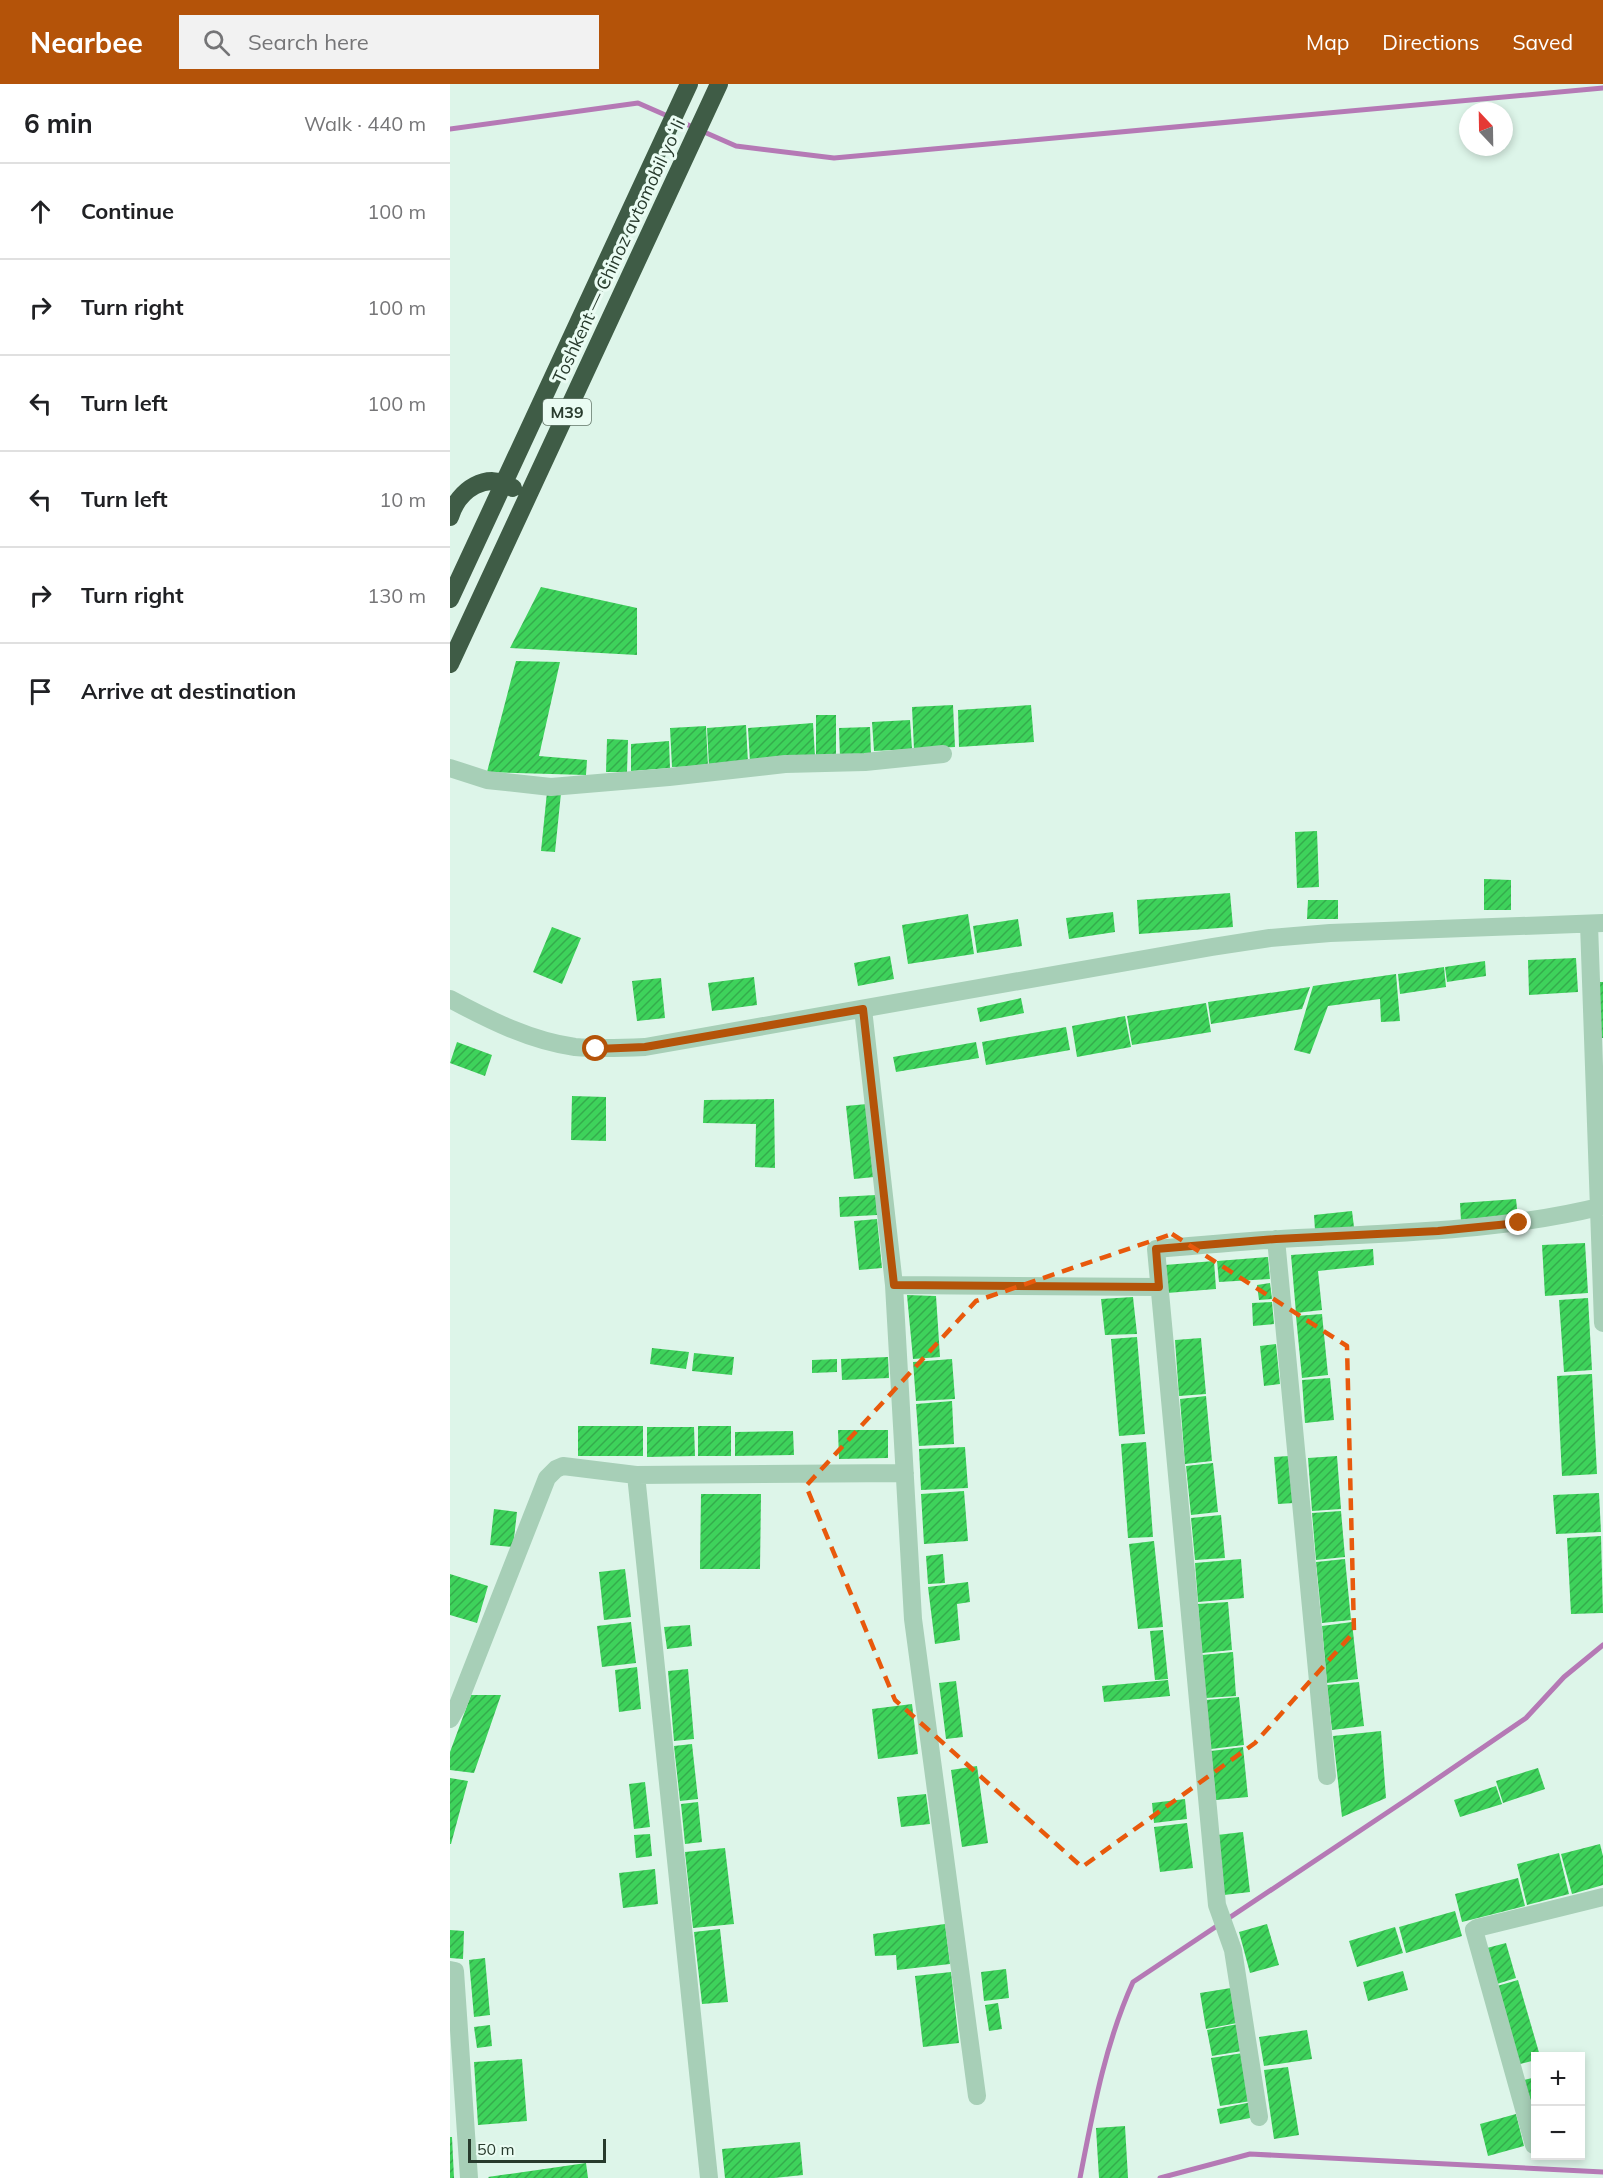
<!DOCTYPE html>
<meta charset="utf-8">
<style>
:root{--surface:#fff;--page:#f2f2f2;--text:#202124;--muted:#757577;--line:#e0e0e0;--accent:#b45309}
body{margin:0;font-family:Mulish,sans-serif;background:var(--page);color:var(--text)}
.controls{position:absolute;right:18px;bottom:18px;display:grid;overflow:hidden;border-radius:0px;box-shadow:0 3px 9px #0003}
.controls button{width:54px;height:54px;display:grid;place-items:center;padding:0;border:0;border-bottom:2px solid var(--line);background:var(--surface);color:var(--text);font:30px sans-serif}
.compass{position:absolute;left:1009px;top:18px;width:54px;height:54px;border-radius:50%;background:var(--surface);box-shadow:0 3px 9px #0003;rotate:338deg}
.scale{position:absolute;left:18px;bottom:15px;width:138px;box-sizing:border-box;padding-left:6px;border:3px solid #283b2d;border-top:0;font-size:16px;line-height:21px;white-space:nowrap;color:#283b2d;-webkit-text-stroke:4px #eafcf3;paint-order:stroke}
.stop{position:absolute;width:18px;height:18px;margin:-14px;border:4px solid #b45309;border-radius:50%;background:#fff}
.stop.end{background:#b45309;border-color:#fff;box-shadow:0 2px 6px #0008}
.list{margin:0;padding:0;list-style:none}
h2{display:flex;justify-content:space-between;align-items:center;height:78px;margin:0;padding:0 24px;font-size:26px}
h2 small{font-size:20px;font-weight:400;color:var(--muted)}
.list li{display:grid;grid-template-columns:39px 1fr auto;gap:18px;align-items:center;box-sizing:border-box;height:96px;padding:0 24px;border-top:2px solid var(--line)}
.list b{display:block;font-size:22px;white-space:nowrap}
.list em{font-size:20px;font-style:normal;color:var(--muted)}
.icon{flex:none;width:33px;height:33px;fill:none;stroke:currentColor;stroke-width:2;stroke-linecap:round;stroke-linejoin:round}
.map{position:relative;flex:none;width:1153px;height:2094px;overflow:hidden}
header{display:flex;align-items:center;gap:36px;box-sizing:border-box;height:84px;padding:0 30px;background:var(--accent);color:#fff}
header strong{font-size:28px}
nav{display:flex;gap:33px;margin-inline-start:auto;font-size:21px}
.search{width:420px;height:54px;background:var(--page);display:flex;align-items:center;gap:15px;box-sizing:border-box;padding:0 21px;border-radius:0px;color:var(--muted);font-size:22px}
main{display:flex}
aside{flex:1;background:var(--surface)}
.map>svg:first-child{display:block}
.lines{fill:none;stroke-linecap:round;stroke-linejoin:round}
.stream{stroke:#b579b5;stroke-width:5}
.building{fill:url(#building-hatch)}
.minor{stroke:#a7cfb7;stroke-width:18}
.highway{stroke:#3f5c46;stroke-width:18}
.route{stroke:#b45309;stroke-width:8}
.marked{fill:none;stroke:#e8590c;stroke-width:4.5;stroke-dasharray:12 8;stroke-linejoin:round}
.labels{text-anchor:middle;stroke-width:6;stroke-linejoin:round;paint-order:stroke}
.shield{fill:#eafcf3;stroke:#627568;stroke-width:1.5}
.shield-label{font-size:16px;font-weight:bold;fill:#283b2d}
.street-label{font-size:18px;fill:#283b2d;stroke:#eafcf3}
</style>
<header>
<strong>Nearbee</strong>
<div class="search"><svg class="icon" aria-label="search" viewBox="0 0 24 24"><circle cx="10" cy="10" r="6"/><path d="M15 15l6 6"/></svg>Search here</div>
<nav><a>Map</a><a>Directions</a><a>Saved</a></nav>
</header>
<main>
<aside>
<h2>6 min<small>Walk · 440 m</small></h2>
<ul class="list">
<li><svg class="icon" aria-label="ahead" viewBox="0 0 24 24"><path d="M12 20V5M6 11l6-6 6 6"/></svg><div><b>Continue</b></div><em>100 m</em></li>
<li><svg class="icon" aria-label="right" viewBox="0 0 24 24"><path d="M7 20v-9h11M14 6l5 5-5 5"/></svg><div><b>Turn right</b></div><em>100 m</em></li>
<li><svg class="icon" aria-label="left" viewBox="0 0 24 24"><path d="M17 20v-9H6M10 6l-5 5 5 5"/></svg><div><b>Turn left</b></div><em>100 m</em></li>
<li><svg class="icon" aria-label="left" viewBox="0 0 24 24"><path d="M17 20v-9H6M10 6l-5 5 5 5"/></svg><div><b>Turn left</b></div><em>10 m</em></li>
<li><svg class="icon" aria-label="right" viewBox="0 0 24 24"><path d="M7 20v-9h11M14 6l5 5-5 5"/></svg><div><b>Turn right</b></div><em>130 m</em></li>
<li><svg class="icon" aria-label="arrive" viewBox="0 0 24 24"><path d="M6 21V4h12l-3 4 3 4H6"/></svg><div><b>Arrive at destination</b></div></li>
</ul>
</aside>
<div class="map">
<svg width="1153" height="2094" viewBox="0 0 1153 2094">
<defs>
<pattern id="building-hatch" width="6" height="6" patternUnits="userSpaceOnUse" patternTransform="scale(1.5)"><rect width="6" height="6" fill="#3ed25b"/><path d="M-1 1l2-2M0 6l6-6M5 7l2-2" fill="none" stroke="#34ac4c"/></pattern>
</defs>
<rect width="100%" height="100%" fill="#ddf5e9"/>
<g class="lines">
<path class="stream" d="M0 45 188 19 286 62 384 74 1153 4
M630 2094C643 2027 655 1960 683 1898L959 1714 1076 1634 1114 1593 1153 1561
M710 2094 800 2070 1153 2088"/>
</g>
<path class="building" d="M91 503 187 524V571L60 564Z
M66 577 110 578 89 672 137 676 136 691 37 688Z
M503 621 505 663 464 665 462 623Z
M581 621 584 658 509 663 508 626Z
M366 631H386V673L366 674Z
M460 636 462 665 424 667 422 638Z
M363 639 365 673 300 678 298 644Z
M296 641 298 679 259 682 257 644Z
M256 642 258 682 222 683 220 644Z
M420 643 421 672 390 673 389 644Z
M157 655 178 656 177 688H156Z
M219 657 220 684 181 687V660Z
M97 708 111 709 105 768 91 767Z
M867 747 869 803 847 804 845 748Z
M1034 795 1061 796V826H1034Z
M780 809 783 843 689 850 687 816Z
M858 816H888V835H857Z
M663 828 665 848 619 855 616 834Z
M518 830 524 870 458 880 452 841Z
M568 835 572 862 527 869 523 842Z
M102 843 131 854 112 900 83 888Z
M440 872 444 895 408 902 404 879Z
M1126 874 1128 908 1079 911 1078 876Z
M1035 877 1036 892 997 898 995 883Z
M994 883 996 903 950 910 948 890Z
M946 890 950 937 931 938 930 915 878 922 860 970 844 966 863 902Z
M304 893 307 921 262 927 258 899Z
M211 894 215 934 187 937 182 897Z
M1148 898H1153V954H1151Z
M860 903 852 925 761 940 758 918Z
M571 914 574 929 530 938 527 924Z
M756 919 761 948 682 961 677 932Z
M675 932 681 963 627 973 622 942Z
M616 943 620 966 536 981 532 958Z
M7 958 42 971 35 992 0 979Z
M526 958 529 974 446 988 443 973Z
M122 1012 156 1013V1057L121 1056Z
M324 1015 325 1084 305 1083 306 1040 253 1039 254 1016Z
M417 1020 424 1093 404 1095 396 1022Z
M426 1111 427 1131 390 1133 389 1113Z
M1066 1115 1068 1134 1011 1137 1010 1119Z
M902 1127 904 1143 865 1146 864 1131Z
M427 1135 432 1184 409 1186 404 1137Z
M1135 1159 1138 1209 1095 1212 1092 1161Z
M923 1165 924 1181 868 1187 872 1226 846 1229 841 1171Z
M818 1173 820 1195 769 1198 767 1177Z
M764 1177 766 1205 717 1209 715 1181Z
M820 1199 822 1215 809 1216 807 1201Z
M457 1211 486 1212 490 1273 463 1275Z
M683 1213 687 1250 655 1251 651 1215Z
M1138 1214 1142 1286 1114 1288 1109 1216Z
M822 1218 824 1240 803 1242 802 1219Z
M872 1230 878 1291 852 1294 846 1232Z
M687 1253 695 1350 669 1352 661 1255Z
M751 1254 756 1310 729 1312 725 1256Z
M826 1260 830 1300 814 1302 810 1262Z
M202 1264 239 1268 236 1285 200 1280Z
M244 1269 284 1273 282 1291 242 1287Z
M438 1273 439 1294 392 1296 391 1275Z
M387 1275V1288L362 1289V1276Z
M502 1275 505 1315 466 1317 463 1278Z
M1142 1290 1147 1390 1112 1392 1107 1292Z
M880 1294 884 1336 855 1339 852 1296Z
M756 1312 762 1377 735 1380 730 1315Z
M502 1317 504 1360 469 1362 466 1320Z
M128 1342H193V1372H128Z
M248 1342H281V1372H248Z
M197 1343H244L245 1372 197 1373Z
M388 1346H438V1374L389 1375Z
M343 1347 344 1371 285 1372V1348Z
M696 1358 703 1453 678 1454 671 1360Z
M515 1363 518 1404 471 1406 469 1365Z
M839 1372 844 1419 828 1420 824 1373Z
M887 1372 891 1425 862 1427 858 1374Z
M763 1379 768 1428 741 1431 736 1382Z
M514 1407 518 1457 474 1460 471 1410Z
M1149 1409 1151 1448 1106 1450 1103 1411Z
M251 1410H311L310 1485H250Z
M44 1425 67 1428 63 1463 40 1461Z
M891 1427 895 1473 866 1476 862 1429Z
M771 1431 775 1474 745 1476 741 1434Z
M1151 1452 1153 1529 1121 1530 1117 1454Z
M704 1457 713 1543 688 1545 679 1460Z
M493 1470 495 1499 478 1500 476 1472Z
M791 1475 794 1514 748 1518 745 1479Z
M895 1475 901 1536 872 1539 866 1478Z
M175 1485 181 1533 154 1536 149 1488Z
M0 1490 38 1502 27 1539 0 1531Z
M518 1498 520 1518 507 1520 510 1556 485 1560 478 1503Z
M778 1518 782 1566 752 1569 748 1520Z
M181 1538 186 1579 152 1583 147 1542Z
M902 1538 908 1595 877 1599 872 1542Z
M240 1541 242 1562 217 1565 214 1543Z
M713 1546 718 1595 705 1596 700 1547Z
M783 1568 786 1612 756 1614 752 1571Z
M187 1583 191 1625 169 1628 165 1586Z
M238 1585 244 1655 224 1657 218 1587Z
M718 1596 720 1612 654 1618 652 1602Z
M506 1597 513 1653 496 1655 489 1599Z
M909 1598 914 1642 882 1646 877 1601Z
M21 1611H51L24 1689 0 1686V1668Z
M789 1613 794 1661 761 1665 756 1616Z
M462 1620 468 1670 428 1675 422 1625Z
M931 1647 936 1714 892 1733 883 1652Z
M242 1660 248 1715 230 1717 224 1662Z
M793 1663 798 1713 766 1716 761 1667Z
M527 1682 538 1759 512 1763 501 1686Z
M1088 1684 1095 1705 1053 1719 1046 1697Z
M0 1694 18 1697 1 1760H0Z
M195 1698 200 1743 184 1745 179 1700Z
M1046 1702 1052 1720 1010 1733 1004 1716Z
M476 1710 480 1740 451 1743 447 1713Z
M735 1715 737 1735 704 1739 702 1719Z
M248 1718 252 1758 235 1760 231 1720Z
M737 1739 743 1784 710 1788 704 1743Z
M793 1748 800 1808 774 1811 767 1751Z
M200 1750 202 1772 186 1774 184 1751Z
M1150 1760 1153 1772V1801L1122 1810 1111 1770Z
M275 1764 284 1840 243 1844 235 1768Z
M1109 1769 1119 1810 1077 1821 1067 1780Z
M205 1785 208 1820 173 1824 169 1789Z
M1068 1794 1075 1822 1012 1838 1005 1810Z
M1005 1827 1012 1852 956 1869 949 1843Z
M495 1840 500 1880 447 1886 446 1871 425 1872 423 1850Z
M817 1840 829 1881 800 1889 789 1848Z
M945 1843 953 1869 907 1883 899 1857Z
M270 1845 278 1918 252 1920 244 1848Z
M0 1846 14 1847 13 1875 0 1874Z
M1056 1859 1066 1894 1047 1900 1037 1864Z
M35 1874 40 1931 24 1933 19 1876Z
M556 1885 559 1914 534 1917 531 1888Z
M953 1887 958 1906 918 1917 913 1898Z
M501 1888 509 1959 473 1963 465 1892Z
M1068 1896 1090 1972H1086V1976L1070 1980 1047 1902Z
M781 1904 787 1939 756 1945 750 1909Z
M548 1919 552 1945 539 1947 535 1921Z
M788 1940 792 1967 762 1972 757 1946Z
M40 1941 42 1962 27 1964 24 1943Z
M857 1946 862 1975 814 1982 809 1953Z
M793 1969 801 2017 770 2022 761 1974Z
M72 1975 77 2037 28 2041 24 1978Z
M838 1983 849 2051 824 2055 814 1986Z
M1086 1993V2033L1074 1996Z
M802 2018 805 2033 770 2040 767 2025Z
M1066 2030 1074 2062 1038 2072 1030 2040Z
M675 2042 678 2094H649L646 2044Z
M0 2053H2L4 2094H0Z
M350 2058 353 2091 324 2094H275L272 2065Z
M136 2079 138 2094H39L38 2093Z"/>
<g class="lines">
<path class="minor" d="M0 684 37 696 101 703 219 693 335 680 415 678 493 670
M1139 840 1153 1239
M0 915C39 936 81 957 125 963 149 965 172 964 195 963L762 863 820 854 880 849 1153 839
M413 925 444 1201 463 1535 527 2012
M826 1155 877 1692
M444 1201 709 1203
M0 1635 7 1623 97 1394 106 1385 113 1382 186 1391
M0 1886 5 1887 19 2094
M809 2033 783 1866 767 1821 706 1165C761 1160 816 1155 871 1153 965 1148 1061 1145 1153 1122
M1084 2061 1024 1846 1027 1844 1153 1813
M259 2094 186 1391 455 1389"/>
<path class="highway" d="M0 433C8 406 37 386 63 404
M0 515 239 0
M0 580 269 0"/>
</g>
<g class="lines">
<path class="route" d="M146 965 195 963 413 925 444 1201 709 1203 706 1165 826 1155 988 1147 1069 1139"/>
</g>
<path class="marked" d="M722 1150 897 1262 904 1548 805 1659 632 1783 445 1616 356 1402 526 1217Z"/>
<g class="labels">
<rect class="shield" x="93" y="315" width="48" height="26" rx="4.5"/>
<g class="shield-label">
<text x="117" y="334">M39</text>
</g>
<g class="street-label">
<text transform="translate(169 167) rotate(-65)" y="6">Toshkent — Chinoz avtomobil yoʻli</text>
</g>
</g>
</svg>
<div class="controls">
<button>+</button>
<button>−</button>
</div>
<svg class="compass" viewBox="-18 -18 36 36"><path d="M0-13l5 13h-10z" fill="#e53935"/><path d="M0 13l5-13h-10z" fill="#757577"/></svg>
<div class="scale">50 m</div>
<div class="stop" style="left:146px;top:965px"></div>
<div class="stop end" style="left:1069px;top:1139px"></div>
</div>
</main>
